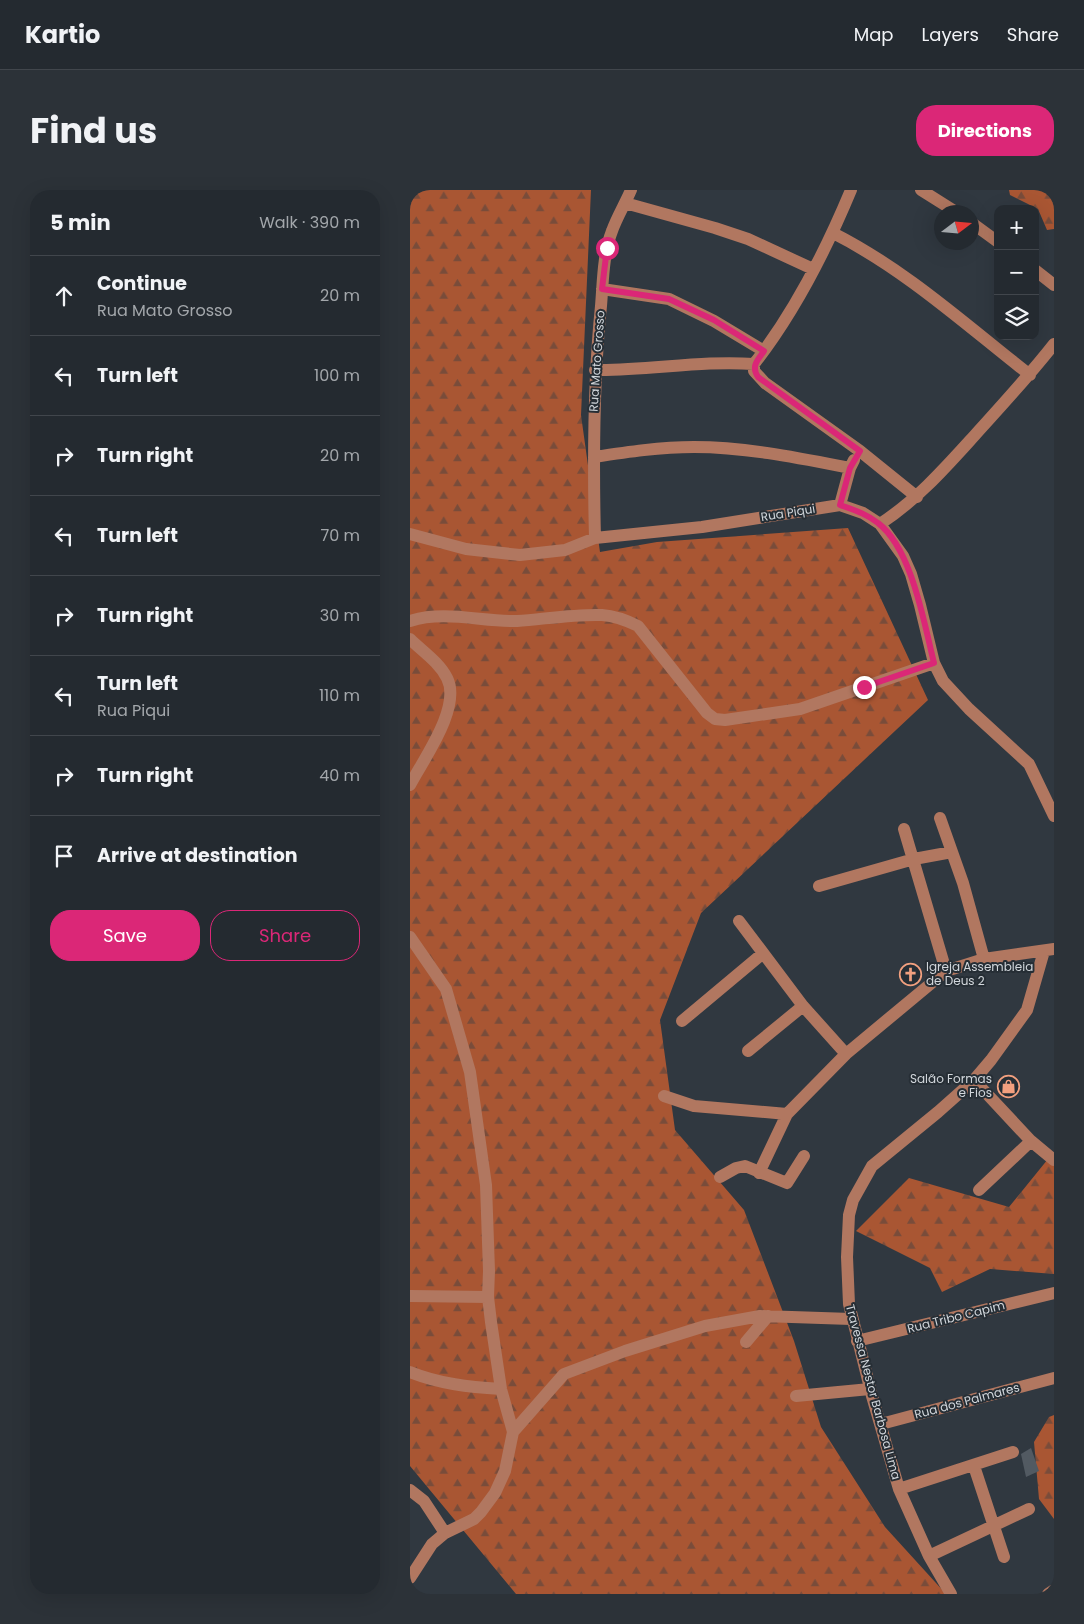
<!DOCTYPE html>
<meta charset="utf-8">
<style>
:root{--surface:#242a30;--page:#2c3238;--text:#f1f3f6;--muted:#a3a7ab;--line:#41464c;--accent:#db2777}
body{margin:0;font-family:Poppins,sans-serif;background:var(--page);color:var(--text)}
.controls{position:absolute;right:15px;top:15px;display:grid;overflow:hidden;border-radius:10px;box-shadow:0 5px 20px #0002}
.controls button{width:45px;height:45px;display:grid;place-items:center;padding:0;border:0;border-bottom:1px solid var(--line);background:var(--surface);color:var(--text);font:25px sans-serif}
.compass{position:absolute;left:524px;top:15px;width:45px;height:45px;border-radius:50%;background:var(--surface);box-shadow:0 5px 20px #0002;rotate:74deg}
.stop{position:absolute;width:15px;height:15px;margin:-11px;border:4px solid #db2777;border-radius:50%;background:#fff}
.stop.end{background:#db2777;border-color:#fff;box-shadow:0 1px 5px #0008}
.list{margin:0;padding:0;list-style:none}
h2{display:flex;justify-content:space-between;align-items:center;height:65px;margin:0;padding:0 20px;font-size:21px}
h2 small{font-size:16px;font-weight:400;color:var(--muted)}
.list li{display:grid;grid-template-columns:32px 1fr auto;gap:15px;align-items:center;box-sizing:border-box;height:80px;padding:0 20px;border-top:1px solid var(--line)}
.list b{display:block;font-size:19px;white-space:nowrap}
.list p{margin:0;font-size:16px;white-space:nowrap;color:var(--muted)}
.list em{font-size:16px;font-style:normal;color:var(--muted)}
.actions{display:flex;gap:10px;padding:15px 20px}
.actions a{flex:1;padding:11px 0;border:1px solid var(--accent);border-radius:20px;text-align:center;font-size:18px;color:var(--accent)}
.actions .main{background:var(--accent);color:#fff}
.icon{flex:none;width:28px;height:28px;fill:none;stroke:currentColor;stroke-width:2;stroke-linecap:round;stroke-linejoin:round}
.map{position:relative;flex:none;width:644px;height:1404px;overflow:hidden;border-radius:20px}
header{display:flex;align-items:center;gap:30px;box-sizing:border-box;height:70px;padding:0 25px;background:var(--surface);border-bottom:1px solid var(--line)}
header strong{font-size:24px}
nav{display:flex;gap:28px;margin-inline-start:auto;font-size:18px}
.intro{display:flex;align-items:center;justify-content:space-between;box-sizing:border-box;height:120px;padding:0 30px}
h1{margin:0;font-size:35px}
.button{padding:12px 22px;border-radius:20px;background:var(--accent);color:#fff;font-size:18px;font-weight:700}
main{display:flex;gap:30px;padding:0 30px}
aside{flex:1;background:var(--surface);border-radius:20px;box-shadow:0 5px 20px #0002}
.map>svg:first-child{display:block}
.forest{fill:url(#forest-firs)}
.building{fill:#525a62}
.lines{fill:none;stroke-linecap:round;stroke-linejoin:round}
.minor{stroke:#b17760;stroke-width:12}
.route{stroke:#db2777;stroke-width:6}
.labels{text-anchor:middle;stroke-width:4;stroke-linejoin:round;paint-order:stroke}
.street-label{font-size:12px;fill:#d1d6db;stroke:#262e35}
.poi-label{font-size:12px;fill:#d1d6db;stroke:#262e35;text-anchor:start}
</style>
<header>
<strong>Kartio</strong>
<nav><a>Map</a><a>Layers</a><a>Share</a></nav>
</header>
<div class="intro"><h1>Find us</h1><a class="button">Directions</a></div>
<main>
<aside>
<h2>5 min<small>Walk · 390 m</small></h2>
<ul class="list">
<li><svg class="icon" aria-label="ahead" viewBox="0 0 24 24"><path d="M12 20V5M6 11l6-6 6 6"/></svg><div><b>Continue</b><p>Rua Mato Grosso</p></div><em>20 m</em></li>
<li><svg class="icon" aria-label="left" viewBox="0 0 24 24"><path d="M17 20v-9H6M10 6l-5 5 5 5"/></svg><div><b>Turn left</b></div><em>100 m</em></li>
<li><svg class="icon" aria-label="right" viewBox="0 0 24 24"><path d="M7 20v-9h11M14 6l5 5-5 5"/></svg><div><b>Turn right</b></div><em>20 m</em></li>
<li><svg class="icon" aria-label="left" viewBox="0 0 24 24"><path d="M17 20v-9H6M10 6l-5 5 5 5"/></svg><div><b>Turn left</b></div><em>70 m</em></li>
<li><svg class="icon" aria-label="right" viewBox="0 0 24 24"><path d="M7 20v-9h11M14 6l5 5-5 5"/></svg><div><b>Turn right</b></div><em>30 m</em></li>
<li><svg class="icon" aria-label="left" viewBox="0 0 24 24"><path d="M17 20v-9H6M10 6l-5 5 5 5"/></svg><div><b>Turn left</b><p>Rua Piqui</p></div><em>110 m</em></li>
<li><svg class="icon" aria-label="right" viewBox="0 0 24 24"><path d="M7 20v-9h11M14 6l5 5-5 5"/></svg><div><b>Turn right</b></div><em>40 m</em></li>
<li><svg class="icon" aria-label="arrive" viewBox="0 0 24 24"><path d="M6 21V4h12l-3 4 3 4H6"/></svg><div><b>Arrive at destination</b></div></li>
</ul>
<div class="actions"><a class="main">Save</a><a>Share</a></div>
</aside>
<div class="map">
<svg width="644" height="1404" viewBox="0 0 644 1404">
<defs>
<pattern id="forest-firs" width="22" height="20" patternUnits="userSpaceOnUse" patternTransform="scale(1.25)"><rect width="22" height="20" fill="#a95633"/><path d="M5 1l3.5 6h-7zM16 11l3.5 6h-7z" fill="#794c3a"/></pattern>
</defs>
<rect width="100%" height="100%" fill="#303840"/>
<path class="forest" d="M0 0H181L171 225 190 362 247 352 438 338 518 510 291 723 250 830 265 940 334 1020 384 1151 411 1237 475 1337 536 1404H106L0 1276Z
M599 0H644V39L637 40 628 19 600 5Z
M644 968V1084L580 1079 532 1102 520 1078 446 1041 499 988 599 1017 638 969Z
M644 1225V1329L629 1309 624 1252 639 1227Z"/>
<path class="building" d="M621 1258 629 1281 616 1287 611 1264Z"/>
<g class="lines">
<path class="minor" d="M441 0C416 60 384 123 344 174V181L355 193 450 261 507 307
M511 0 546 22
M215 13 305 38 338 49 403 79
M562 33 588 52
M423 43C496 80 556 135 620 185
M625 80 644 95
M192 99 259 109 304 131 354 161
M185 180C238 181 291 170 344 174
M184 267C217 262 250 257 284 257 336 257 389 268 440 278
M430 315 440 278 444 270
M470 334C508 309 535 278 565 245 592 215 619 186 644 154
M0 344 56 359 110 365 155 360 185 348 292 337 430 315 453 323 470 334 493 366 501 384 510 415 524 473 533 491 559 519 619 574 644 626
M185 348C183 270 183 194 191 116 193 92 193 64 202 41 207 27 215 14 221 0
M0 431C34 420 73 432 107 431 135 429 164 424 192 425 206 426 216 430 228 436L297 523 305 529 315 530 390 519 524 473
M0 449C12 461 29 472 37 488 52 517 13 570 0 595
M530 628 553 693 574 769
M494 639 536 781
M409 696 504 669 542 662
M329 731 393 816 436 864
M0 747 36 799 60 882 76 995 79 1081 78 1107 81 1132 91 1199 103 1242 95 1281 85 1303 71 1322 64 1329 35 1343 22 1354 0 1388
M272 831 352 764
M338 861 393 816
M564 890 621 951 644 970
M254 906 284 916 377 924
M349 983 377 924 436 864 536 781 574 769 644 759
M310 987 326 978 335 976 377 993 394 966
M569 1000 621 951
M0 1106 78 1107
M447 1151 644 1103
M336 1152 358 1126
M0 1182C30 1194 59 1197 91 1199
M386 1206 460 1199
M471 1234 644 1188
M103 1242 154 1184 215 1161 295 1136 350 1126 441 1129
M564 1276 594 1367
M489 1299 603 1262
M0 1300 14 1311 35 1343
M519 1366 619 1319
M541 1404 519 1366 489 1299 462 1206 439 1114 437 1067 439 1025 443 1010 462 976 528 922 564 890 581 870 617 820 634 761
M638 1404 644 1400"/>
</g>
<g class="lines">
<path class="route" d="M197 58 192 99 259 109 304 130 354 161C347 171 341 176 348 187L450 261 440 278 430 315C444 320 457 324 468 333 502 359 514 433 524 473L454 497"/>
</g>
<defs>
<symbol id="church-ring" viewBox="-11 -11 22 22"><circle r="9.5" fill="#262e35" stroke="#f2a07f" stroke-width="1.5"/><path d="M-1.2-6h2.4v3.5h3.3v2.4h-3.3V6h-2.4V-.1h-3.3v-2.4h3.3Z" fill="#f2a07f"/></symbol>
<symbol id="shop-ring" viewBox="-11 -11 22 22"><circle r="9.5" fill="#262e35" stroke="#f2a07f" stroke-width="1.5"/><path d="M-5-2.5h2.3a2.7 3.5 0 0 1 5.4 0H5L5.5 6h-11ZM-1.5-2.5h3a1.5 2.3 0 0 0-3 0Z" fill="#f2a07f"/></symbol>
</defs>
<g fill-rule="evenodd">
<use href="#church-ring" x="488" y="772" width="25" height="25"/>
<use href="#shop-ring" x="586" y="884" width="25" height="25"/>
</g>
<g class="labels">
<g class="street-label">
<text transform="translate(187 171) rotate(-86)" y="4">Rua Mato Grosso</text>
<text transform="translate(378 323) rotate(-9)" y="4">Rua Piqui</text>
<text transform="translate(546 1127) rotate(-14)" y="4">Rua Tribo Capim</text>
<text transform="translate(463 1202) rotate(75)" y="4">Travessa Nestor Barbosa Lima</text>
<text transform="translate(557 1211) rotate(-15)" y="4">Rua dos Palmares</text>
</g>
<g class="poi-label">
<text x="516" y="781">Igreja Assembleia<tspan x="516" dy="14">de Deus 2</tspan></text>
<text x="582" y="893" text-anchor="end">Salão Formas<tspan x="582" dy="14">e Fios</tspan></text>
</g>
</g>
</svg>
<div class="controls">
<button>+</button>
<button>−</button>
<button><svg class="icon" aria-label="layers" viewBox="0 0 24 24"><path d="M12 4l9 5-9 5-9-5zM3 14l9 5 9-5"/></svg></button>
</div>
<svg class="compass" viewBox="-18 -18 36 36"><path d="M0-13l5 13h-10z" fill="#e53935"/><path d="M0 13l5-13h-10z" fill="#a3a7ab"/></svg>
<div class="stop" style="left:197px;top:58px"></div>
<div class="stop end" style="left:454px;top:497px"></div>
</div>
</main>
